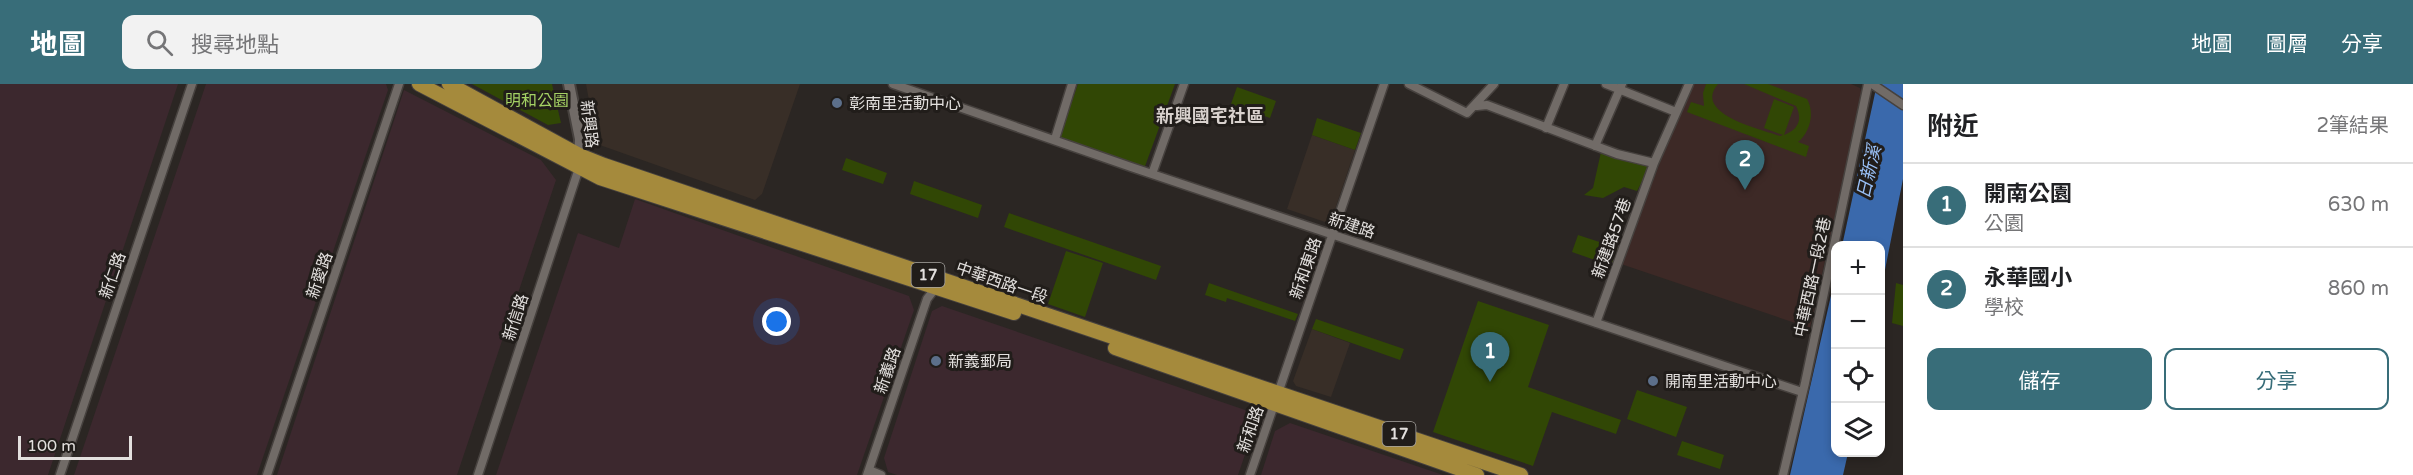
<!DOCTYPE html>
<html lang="zh-TW">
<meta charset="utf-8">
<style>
:root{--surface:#fff;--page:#f2f2f2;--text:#202124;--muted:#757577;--line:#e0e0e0;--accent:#386d79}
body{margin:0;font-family:"Varela Round","Noto Sans TC",sans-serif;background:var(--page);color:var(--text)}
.controls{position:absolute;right:18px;bottom:18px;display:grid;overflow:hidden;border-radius:12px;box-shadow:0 3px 9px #0003}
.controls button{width:54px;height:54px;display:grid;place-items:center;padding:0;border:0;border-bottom:2px solid var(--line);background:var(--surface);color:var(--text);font:30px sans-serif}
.scale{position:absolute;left:18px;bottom:15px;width:114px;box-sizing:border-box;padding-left:6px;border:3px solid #e3e0de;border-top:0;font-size:16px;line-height:21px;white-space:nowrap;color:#e3e0de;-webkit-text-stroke:4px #211d1a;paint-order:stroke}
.you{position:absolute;left:777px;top:238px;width:21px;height:21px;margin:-15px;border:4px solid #fff;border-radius:50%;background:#1a73e8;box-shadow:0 0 0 9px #1a73e833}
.badge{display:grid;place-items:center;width:39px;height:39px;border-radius:50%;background:var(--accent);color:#fff;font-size:20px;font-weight:700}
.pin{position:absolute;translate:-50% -50px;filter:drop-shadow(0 2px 3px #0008)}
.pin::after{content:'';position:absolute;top:32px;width:21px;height:18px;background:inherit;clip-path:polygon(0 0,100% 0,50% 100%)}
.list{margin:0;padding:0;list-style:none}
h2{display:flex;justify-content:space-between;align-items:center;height:78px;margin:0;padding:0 24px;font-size:26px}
h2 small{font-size:20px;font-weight:400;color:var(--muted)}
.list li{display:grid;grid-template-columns:39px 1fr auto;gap:18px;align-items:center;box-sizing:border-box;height:84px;padding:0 24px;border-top:2px solid var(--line)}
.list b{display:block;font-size:22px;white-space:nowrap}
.list p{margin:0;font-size:20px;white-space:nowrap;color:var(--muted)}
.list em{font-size:20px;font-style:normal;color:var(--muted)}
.actions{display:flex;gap:12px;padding:18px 24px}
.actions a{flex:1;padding:14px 0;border:2px solid var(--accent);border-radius:12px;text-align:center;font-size:21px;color:var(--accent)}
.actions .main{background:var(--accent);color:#fff}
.icon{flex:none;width:33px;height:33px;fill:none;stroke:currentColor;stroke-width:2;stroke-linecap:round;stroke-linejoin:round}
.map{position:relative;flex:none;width:1903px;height:391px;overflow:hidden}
header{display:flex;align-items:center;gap:36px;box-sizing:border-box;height:84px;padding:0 30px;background:var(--accent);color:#fff}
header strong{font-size:28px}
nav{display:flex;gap:33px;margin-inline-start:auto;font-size:21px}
.search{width:420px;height:54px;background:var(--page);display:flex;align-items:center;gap:15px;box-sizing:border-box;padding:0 21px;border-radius:12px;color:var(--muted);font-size:22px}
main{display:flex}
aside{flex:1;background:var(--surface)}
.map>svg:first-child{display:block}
.built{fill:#382e27}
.industrial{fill:#3c282e}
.education{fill:#3d2926}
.green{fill:#314705}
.water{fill:#3a69ac}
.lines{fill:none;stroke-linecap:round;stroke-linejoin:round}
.minor-casing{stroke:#46413e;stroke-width:11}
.tertiary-casing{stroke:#46413e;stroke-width:14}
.primary-casing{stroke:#46413e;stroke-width:16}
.minor{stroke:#716b67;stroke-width:8}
.tertiary{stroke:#716b67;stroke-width:10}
.primary{stroke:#a58a3c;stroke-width:14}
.service-dot{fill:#5c6f8a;stroke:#211d1a;stroke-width:2}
.labels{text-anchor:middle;stroke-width:6;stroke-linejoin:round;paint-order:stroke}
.shield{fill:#211d1a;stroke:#a9a6a3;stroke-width:1.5}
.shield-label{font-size:15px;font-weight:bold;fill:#e3e0de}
.park-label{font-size:16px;fill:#a4d164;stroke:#211d1a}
.poi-label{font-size:16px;fill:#e3e0de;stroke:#211d1a;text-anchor:start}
.street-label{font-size:16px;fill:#e3e0de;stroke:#211d1a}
.neighbourhood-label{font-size:18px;font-weight:bold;fill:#d9d2ce;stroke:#211d1a}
.water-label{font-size:18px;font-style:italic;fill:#9ac1f7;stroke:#211d1a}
</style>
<header>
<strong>地圖</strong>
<div class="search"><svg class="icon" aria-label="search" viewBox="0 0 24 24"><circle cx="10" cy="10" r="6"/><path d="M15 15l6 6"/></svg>搜尋地點</div>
<nav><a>地圖</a><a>圖層</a><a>分享</a></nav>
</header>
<main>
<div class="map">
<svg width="1903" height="391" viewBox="0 0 1903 391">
<rect width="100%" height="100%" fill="#2b2623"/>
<path class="built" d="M586 0H800L762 110 755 116 597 60Z
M1312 51 1355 66 1332 134 1325 138 1287 125Z
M1312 245 1350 259 1331 313 1296 302 1293 297Z"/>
<path class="industrial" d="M0 0H178L48 391H0Z
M206 0H386L388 6 257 391H74Z
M404 6 541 76 556 96 457 391H277Z
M635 115 909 212 914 226 857 391H496L578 149 619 164Z
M942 222 1248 327 1255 341 1238 391H897L888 388 884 374 932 227Z
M1290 339 1443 391H1261L1275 347Z"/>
<path class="education" d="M1694 0H1851L1860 4 1862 10 1810 244 1621 180 1676 37Z"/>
<path class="green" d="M472 0H552L561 39 548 41Z
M1078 0H1175L1144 85 1059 54Z
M1706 0H1718C1692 30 1761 45 1780 52L1783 51 1764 44 1774 15 1794 23 1784 51C1798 46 1803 36 1796 22L1744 0H1768L1807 15C1815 29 1810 48 1798 58L1809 62 1806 73 1687 28 1691 18 1704 22 1703 9Z
M1237 3 1276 17 1270 34 1231 20Z
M1317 34 1361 49 1355 66 1312 51Z
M1601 68 1650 82 1637 107 1624 103 1603 114 1584 111 1593 104Z
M846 74 887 89 883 100 842 86Z
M914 97 982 121 978 134 910 110Z
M1009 129 1161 182 1156 196 1004 143Z
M1578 151 1618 164 1612 182 1572 168Z
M1066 167 1103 179 1085 233 1048 220Z
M1209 199 1298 230 1295 237 1227 214 1226 218 1205 211Z
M1896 199 1903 201V242L1892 239Z
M1478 217 1549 241 1528 303 1621 336 1616 350 1552 328 1533 382 1433 348Z
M1316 235 1404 265 1400 276 1312 245Z
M1637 306 1687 323 1676 353 1627 335Z
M1682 357 1724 371 1720 385 1677 371Z"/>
<path class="water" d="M1877 0H1903V95L1881 206 1880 162H1842Z
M1835 194 1836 368 1848 369 1843 391H1790Z"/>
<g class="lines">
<defs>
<path id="minor" d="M893 0 1131 83 1802 308
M1409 0 1467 29 1494 0
M1606 0 1676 28
M1872 0 1903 21
M1477 22 1487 21 1617 70 1654 79
M1546 44 1564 0
M1055 55 1072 0
M1595 62 1622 0
M1152 90 1184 0
M1596 239 1654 79 1689 0
M869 386 881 391
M60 391 192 0
M267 391 399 0
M478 391 579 84
M867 391 927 215 937 202
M1250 391 1384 0
M1783 391 1805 299 1868 0"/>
<path id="tertiary" d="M569 0 580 55 579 78"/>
<path id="primary" d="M419 0 600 94 1014 229
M449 0 579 71 604 81 1521 391
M1115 264 1477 391"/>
</defs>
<use href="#minor" class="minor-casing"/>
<use href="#tertiary" class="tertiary-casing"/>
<use href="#primary" class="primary-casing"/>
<use href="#minor" class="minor"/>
<use href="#tertiary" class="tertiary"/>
<use href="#primary" class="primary"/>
</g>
<g class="service-dot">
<circle cx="837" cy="19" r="6"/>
<circle cx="936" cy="277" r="6"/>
<circle cx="1653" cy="297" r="6"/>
</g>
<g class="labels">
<g class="shield">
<rect x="911.5" y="179" width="33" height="24" rx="4.5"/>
<rect x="1382.5" y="338" width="33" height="24" rx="4.5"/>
</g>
<g class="shield-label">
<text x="928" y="196">17</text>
<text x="1399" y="355">17</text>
</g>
<g class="park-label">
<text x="537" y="22">明和公園</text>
</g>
<g class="poi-label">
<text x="849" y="25">彰南里活動中心</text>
<text x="948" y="283">新義郵局</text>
<text x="1665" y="303">開南里活動中心</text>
</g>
<g class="street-label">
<text transform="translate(590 40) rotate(83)" y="6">新興路</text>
<text transform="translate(1352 141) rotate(18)" y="6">新建路</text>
<text transform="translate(1611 154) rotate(-70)" y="6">新建路57巷</text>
<text transform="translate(1305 184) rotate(-71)" y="6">新和東路</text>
<text transform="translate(112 191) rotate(-71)" y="6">新仁路</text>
<text transform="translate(319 191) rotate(-71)" y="6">新愛路</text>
<text transform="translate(1812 193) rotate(-78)" y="6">中華西路一段2巷</text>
<text transform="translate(1002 198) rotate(19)" y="6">中華西路一段</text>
<text transform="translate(515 233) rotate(-72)" y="6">新信路</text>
<text transform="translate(887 286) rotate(-71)" y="6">新義路</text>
<text transform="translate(1250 345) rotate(-71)" y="6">新和路</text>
</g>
<g class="neighbourhood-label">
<text x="1210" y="38">新興國宅社區</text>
</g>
<g class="water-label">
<text transform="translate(1869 88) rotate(-77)" y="6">日新溪</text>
</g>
</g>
</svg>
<div class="controls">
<button>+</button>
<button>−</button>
<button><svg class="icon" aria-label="locate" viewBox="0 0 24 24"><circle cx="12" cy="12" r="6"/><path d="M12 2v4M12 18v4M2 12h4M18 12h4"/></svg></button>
<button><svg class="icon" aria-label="layers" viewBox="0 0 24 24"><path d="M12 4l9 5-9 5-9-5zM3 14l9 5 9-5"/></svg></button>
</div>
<div class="scale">100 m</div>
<div class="you"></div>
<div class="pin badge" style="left:1490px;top:298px">1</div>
<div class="pin badge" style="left:1745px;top:106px">2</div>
</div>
<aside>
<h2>附近<small>2筆結果</small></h2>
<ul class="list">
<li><span class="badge">1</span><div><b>開南公園</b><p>公園</p></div><em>630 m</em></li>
<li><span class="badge">2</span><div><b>永華國小</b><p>學校</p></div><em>860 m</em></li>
</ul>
<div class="actions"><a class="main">儲存</a><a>分享</a></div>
</aside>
</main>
